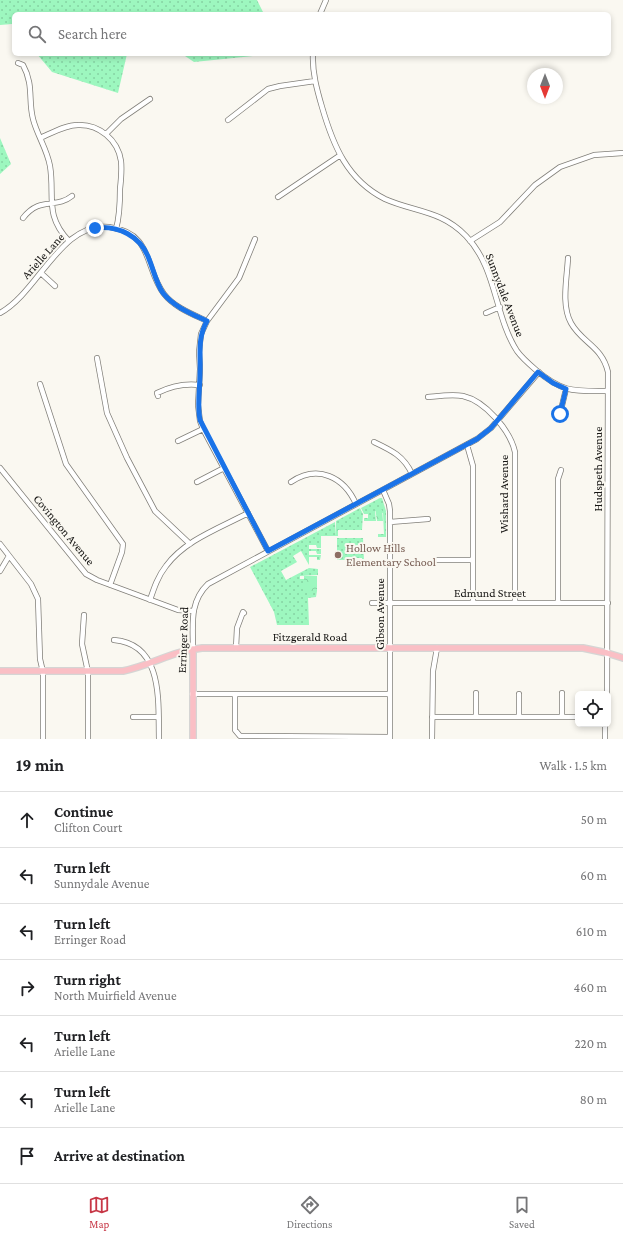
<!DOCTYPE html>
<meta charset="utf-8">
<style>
:root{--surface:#fff;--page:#f6f6f6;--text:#202124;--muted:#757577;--line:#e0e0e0;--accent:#c73746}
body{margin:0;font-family:"Crimson Pro",serif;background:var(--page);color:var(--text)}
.controls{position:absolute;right:12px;bottom:12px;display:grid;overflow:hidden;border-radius:6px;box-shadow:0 2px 6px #0003}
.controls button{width:36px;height:36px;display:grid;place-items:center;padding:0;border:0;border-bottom:1px solid var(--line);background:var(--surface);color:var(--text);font:20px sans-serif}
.compass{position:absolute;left:527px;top:68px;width:36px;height:36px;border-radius:50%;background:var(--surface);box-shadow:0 2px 6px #0003;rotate:180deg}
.stop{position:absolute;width:12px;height:12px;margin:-9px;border:3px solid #1a73e8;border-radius:50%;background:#fff}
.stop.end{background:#1a73e8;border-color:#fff;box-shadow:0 1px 4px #0008}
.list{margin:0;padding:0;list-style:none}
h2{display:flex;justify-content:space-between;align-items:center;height:52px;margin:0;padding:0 16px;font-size:17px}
h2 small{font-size:13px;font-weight:400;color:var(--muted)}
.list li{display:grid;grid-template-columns:26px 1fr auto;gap:12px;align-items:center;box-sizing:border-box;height:56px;padding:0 16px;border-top:1px solid var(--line)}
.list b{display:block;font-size:15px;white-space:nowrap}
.list p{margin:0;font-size:13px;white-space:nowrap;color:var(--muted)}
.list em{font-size:13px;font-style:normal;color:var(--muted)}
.icon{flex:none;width:22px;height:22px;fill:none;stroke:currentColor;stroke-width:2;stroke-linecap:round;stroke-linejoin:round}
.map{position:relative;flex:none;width:623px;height:739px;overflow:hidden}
.search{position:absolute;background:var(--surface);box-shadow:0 2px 6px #0003;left:12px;right:12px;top:12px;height:44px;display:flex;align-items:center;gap:10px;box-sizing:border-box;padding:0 14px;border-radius:6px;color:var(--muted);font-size:15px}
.sheet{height:444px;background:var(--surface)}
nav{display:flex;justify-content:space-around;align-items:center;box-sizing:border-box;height:56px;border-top:1px solid var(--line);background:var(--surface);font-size:11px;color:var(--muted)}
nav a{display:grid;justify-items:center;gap:2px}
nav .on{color:var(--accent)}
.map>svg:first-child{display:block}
.grass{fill:url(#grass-dots)}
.park{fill:url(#park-crowns)}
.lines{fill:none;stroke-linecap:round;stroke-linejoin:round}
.minor-casing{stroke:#817f79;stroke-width:6}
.major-casing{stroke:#d5d5d4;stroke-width:8}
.minor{stroke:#fff;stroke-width:4.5}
.major{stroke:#fabfc5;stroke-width:5.5}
.route{stroke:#1a73e8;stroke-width:5}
.education-dot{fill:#8d6e63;stroke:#faf8f1;stroke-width:1.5}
.labels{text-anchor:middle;stroke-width:4;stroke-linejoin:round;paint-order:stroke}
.street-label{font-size:12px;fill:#151412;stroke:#faf8f1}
.education-label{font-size:12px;fill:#785e54;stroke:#faf8f1;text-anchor:start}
</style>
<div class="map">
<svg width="623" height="739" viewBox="0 0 623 739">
<defs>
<pattern id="grass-dots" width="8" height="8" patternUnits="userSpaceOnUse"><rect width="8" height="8" fill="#9df7bf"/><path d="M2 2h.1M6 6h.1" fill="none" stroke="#86d3a3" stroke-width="1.8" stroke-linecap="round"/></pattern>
<pattern id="park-crowns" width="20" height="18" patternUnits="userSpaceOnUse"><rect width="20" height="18" fill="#9df7bf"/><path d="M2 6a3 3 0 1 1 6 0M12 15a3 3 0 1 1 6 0" fill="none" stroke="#86d3a3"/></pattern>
</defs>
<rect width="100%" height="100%" fill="#faf8f1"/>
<path class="grass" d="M0 0H257L264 14H14V26L12 24 0 25Z
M37 54H127L118 93 52 72Z
M182 54H254L253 56 194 62Z
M0 138 11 164 0 174Z
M380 498H382L386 511V537H378V534H384L383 513 375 511 376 521H364V518H368V514H364L361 508Z
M360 508 363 514 362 530H338V536H336V521Z
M335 522 336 536H321V548H317L316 545H309V549H321V554H317L316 551H309V555H321L320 560H317V557H309V565L301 551 293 556 297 562 281 571 286 580 309 568 318 569V575L300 576V579H304V591H317L316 597 308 598 309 625H277L274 612 250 567Z
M337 538H363L364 561 362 563V558H350L349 560H337Z"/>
<path class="park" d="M375 507 382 509 383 521H377Z
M304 576H317V591H304Z"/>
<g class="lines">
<defs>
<path id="minor" d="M320 14 326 0
M313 54C312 72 317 90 322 107 333 145 347 180 385 199 414 212 441 210 466 236 497 268 494 315 517 351 522 358 529 364 536 370 563 393 574 391 608 391
M18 63 23 65C34 85 28 100 33 119 37 135 47 149 50 166 55 196 44 215 69 241
M228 120 268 89 280 86 315 81
M106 134 121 119 150 99
M40 138C52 133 65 125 78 125 99 124 118 140 121 161 122 170 121 180 120 189 120 202 120 215 116 229
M278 197 339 156
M23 218C40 196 56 209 72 196
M255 239 239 278 207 321 201 334 199 352 200 369 198 405 200 421 203 429 268 551
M470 241 500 222 535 185 560 167 594 155 623 153
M568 258C567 278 561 305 571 323 582 343 602 346 608 372L607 694
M42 274 55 286
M0 313C38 293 61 221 109 227 154 233 144 268 164 294 174 307 192 314 207 321
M486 313 500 307
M97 358 107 413 127 458 155 511 190 544
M40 384 66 464 123 544 122 552 110 585
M158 396 157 393C171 386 184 383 200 385
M428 397C439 396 452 394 463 396 485 401 510 430 515 452V603
M560 414 566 389
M178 441 203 429
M374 442C391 450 404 456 412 474
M467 445 473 466V603
M0 468 86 574 97 580 178 610 193 611
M197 482 224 468
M291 482C318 464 344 477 356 504
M383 490 389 504 390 511V739
M390 522 428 519
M0 544 31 584 38 599 40 659 43 672V739
M435 560H473
M0 571 9 556
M150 600C154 588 158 576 166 566 185 540 220 528 248 513
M372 603H608
M558 603V479L561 470
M84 615 82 644 88 672V739
M114 640C164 644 158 703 159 739
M236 648 237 628 243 612 244 613
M193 649C193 625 189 602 208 584L477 439 491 428 539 372
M476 693V717
M562 693V717
M192 694H390
M235 694V730L240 736 390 737
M519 694V717
M133 717H158
M432 717H578
M605 724V739
M432 739 433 671 437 648"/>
<path id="major" d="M0 671H123C152 665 172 651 202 648H583L607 653 623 658
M193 739V649"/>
</defs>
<use href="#minor" class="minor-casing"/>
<use href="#major" class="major-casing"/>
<use href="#minor" class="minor"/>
<use href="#major" class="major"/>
</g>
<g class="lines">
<path class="route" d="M95 228C118 225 141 236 149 259 154 271 156 283 163 293 174 307 192 314 207 321 197 339 201 354 200 373 200 389 197 405 200 420L268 551 477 439 491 428 538 372 553 383 566 389 560 414"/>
</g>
<circle class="education-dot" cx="338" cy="555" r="4"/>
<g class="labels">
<g class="street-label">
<text transform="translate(43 256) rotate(-48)" y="4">Arielle Lane</text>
<text transform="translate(505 295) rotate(69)" y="4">Sunnydale Avenue</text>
<text transform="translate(598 469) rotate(-90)" y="4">Hudspeth Avenue</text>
<text transform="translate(504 494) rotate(-90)" y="4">Wishard Avenue</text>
<text transform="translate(64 530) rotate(50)" y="4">Covington Avenue</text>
<text x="490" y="597">Edmund Street</text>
<text transform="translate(380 614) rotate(-90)" y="4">Gibson Avenue</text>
<text x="310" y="641">Fitzgerald Road</text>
<text transform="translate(183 640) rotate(-88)" y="4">Erringer Road</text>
</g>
<g class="education-label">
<text x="346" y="552">Hollow Hills<tspan x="346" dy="14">Elementary School</tspan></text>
</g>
</g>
</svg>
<div class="controls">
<button><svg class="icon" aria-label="locate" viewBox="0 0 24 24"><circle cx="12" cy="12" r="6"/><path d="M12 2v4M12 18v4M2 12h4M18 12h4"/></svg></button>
</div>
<svg class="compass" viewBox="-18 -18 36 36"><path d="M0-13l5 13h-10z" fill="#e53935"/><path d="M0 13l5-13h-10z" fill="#757577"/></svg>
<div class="stop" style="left:560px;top:414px"></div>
<div class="stop end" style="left:95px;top:228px"></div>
<div class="search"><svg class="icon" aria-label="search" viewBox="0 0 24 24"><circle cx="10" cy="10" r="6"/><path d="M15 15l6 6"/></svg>Search here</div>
</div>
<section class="sheet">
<h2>19 min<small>Walk · 1.5 km</small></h2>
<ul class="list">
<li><svg class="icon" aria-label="ahead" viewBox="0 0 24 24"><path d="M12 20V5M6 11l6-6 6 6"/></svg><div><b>Continue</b><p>Clifton Court</p></div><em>50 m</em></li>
<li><svg class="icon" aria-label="left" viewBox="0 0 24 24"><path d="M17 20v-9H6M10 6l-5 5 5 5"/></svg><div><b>Turn left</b><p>Sunnydale Avenue</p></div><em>60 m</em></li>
<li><svg class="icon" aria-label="left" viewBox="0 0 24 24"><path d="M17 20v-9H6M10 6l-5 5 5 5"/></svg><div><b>Turn left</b><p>Erringer Road</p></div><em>610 m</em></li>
<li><svg class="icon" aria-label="right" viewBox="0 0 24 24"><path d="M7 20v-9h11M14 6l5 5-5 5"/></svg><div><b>Turn right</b><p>North Muirfield Avenue</p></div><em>460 m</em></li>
<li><svg class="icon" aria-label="left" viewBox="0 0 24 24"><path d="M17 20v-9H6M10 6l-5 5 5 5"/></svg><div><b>Turn left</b><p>Arielle Lane</p></div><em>220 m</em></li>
<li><svg class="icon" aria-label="left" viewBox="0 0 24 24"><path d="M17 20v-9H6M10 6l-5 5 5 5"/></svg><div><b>Turn left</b><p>Arielle Lane</p></div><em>80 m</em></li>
<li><svg class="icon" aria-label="arrive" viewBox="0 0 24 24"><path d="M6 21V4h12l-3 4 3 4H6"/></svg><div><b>Arrive at destination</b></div></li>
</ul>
</section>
<nav>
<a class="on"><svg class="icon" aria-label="map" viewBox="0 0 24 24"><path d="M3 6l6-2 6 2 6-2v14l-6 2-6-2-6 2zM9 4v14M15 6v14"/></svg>Map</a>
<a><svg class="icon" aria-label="directions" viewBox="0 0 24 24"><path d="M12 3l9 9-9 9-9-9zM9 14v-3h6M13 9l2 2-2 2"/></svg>Directions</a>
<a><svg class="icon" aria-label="saved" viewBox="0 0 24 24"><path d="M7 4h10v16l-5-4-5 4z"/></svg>Saved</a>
</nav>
